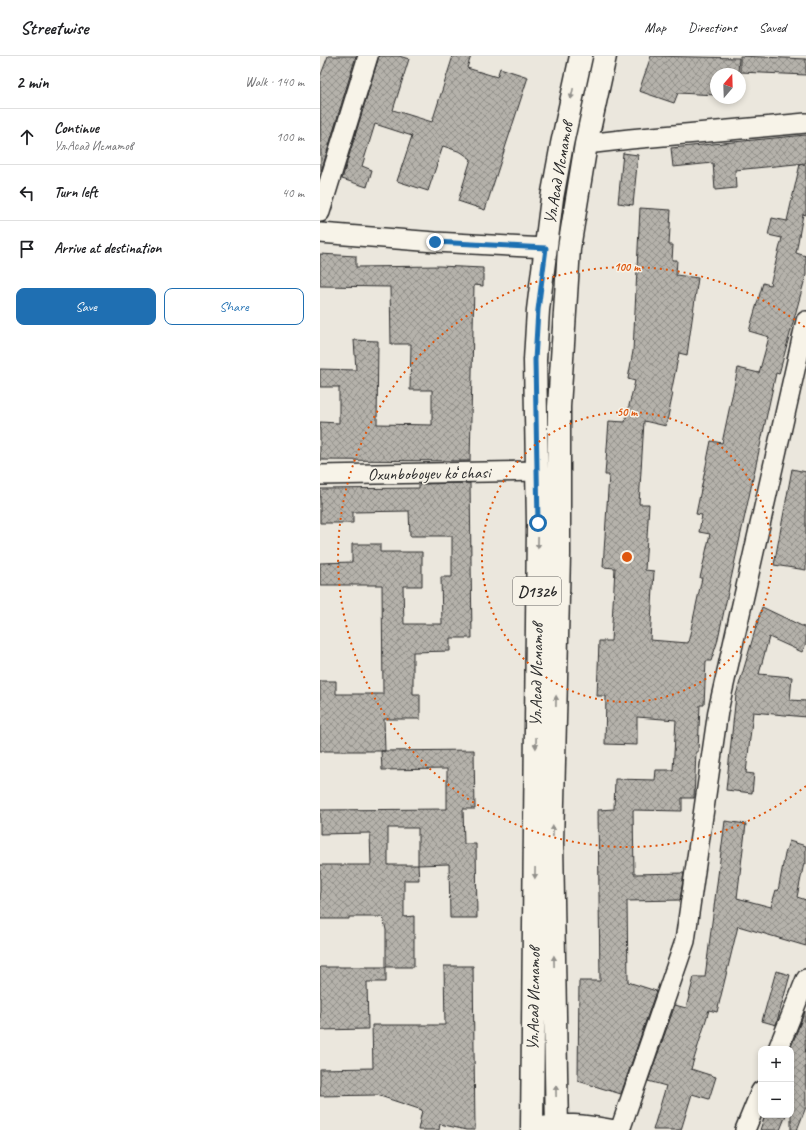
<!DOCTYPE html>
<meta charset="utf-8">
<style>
:root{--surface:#fff;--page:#f6f6f6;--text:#202124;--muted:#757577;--line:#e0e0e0;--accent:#1f6fb2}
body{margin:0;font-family:Caveat,sans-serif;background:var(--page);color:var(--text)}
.controls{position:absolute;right:12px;bottom:12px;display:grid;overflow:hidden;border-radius:8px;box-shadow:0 2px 6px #0003}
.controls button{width:36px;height:36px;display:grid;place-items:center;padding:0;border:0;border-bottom:1px solid var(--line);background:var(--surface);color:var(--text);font:20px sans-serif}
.compass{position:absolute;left:390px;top:12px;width:36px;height:36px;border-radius:50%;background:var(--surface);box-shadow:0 2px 6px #0003;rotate:19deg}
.stop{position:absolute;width:12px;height:12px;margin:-9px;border:3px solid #1f6fb2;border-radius:50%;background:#fff}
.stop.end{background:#1f6fb2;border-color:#fff;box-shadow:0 1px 4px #0008}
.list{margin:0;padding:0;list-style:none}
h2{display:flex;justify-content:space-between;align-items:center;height:52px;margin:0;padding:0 16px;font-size:17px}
h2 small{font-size:13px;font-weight:400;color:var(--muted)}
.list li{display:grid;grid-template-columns:26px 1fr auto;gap:12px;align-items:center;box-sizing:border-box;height:56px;padding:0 16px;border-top:1px solid var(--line)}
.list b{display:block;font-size:15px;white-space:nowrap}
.list p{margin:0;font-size:13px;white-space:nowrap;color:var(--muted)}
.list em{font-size:13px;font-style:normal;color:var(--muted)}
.actions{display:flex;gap:8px;padding:12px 16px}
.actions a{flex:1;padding:9px 0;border:1px solid var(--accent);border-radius:8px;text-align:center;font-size:14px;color:var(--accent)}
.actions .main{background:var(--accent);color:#fff}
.icon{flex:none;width:22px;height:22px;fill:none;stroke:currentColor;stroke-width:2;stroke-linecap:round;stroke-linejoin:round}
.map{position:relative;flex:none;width:486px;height:1074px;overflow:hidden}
header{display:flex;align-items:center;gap:24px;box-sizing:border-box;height:56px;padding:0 20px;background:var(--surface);border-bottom:1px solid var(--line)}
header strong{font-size:19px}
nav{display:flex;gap:22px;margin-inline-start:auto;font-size:14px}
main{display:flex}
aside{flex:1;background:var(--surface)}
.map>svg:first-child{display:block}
.building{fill:url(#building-cross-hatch);stroke:#2b2b2b;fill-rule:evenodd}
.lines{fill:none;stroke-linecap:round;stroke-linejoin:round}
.minor-casing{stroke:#2b2b2b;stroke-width:22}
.major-casing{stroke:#2b2b2b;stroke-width:25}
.minor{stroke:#f7f3e8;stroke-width:19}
.major{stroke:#f7f3e8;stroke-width:22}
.oneway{fill:#918f8a}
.route{stroke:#1f6fb2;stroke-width:5}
.ring{fill:none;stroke:#df570e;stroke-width:2;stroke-dasharray:2 4}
.labels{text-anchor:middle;stroke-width:3;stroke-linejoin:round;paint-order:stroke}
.shield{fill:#f7f3e8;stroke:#686764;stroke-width:1}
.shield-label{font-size:16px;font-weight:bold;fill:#2b2b2b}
.street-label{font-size:17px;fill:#2b2b2b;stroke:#f7f3e8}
.centre{fill:#df570e;stroke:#f7f3e8;stroke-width:2}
.ring-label{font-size:12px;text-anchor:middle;font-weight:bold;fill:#df570e;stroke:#f7f3e8;stroke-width:3;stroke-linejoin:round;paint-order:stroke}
</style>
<header>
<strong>Streetwise</strong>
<nav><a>Map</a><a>Directions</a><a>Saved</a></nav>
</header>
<main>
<aside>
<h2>2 min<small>Walk · 140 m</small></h2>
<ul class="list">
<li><svg class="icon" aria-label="ahead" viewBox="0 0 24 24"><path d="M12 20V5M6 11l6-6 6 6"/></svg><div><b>Continue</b><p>Ул.Асад Исматов</p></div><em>100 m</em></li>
<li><svg class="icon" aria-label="left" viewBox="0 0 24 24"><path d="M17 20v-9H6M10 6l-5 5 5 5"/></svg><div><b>Turn left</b></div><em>40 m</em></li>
<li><svg class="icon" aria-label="arrive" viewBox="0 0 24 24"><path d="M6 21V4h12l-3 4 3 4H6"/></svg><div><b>Arrive at destination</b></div></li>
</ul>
<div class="actions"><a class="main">Save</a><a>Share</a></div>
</aside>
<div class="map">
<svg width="486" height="1074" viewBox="0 0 486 1074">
<defs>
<pattern id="building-cross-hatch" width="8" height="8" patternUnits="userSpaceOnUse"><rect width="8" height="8" fill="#b5b2ab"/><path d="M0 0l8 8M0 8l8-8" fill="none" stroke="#93918b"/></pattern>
</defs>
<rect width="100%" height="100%" fill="#ebe7dd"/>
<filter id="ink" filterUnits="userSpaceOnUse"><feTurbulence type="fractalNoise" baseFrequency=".025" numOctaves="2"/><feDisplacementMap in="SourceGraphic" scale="8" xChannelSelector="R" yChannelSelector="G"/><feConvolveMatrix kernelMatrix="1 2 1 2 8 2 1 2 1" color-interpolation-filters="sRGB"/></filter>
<g filter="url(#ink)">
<path class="building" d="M8 0H36L1 116 0 21Z
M59 0H79L89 3 73 54 112 66 133 0H151L147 12 177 21 180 12 208 21 165 154 138 145 151 103 141 96 123 90 108 135 77 125 92 80 55 68 42 110 52 114 47 131 22 123Z
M331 0 419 2 418 17 401 16V18H396V39L358 37 354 47 319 35Z
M420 0 486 3V19L420 16Z
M486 79V107L415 114 416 132 395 134 393 107 353 111 351 92Z
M303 97 318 99 313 149 298 147Z
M480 108 486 109V159L483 158 476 197 486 200V219L459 318 456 317 397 587 391 605H386L384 649H380L378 696H376L374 742H362V755L313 754 314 818 364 817 360 844 307 845 308 926 336 935 301 1038 258 1025 259 925H280L278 754 294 753 295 723 335 724 336 714H353L356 664 317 661V689L285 688 286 640H277L279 585H291L295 512 283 511 289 419H285L289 365 305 366 315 325 308 323 313 295 320 152 351 154 349 189H353L352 204H357L356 219 378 222 367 299 359 297 351 337H353L346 370 324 365 319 448H329L325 514 334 515 330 584 368 587 382 522H380L390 478 379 476 382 459 376 458 391 385 402 387 418 312 439 317 449 281 429 275 443 227 450 229 462 182 448 179 452 162 467 165Z
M0 198 36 200V211L119 210 163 212V230L154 229 150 405 0 404V366L19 367V331H0V313L36 314 34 284 58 285 57 368 112 369V334H90L91 288H71L70 231 0 230Z
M472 413 486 416V514L454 509Z
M150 427 152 582H130V595L93 596V638H100V663H64L65 695H0V625H16V638H63L62 529H0V507L32 506V488H60V496H102V530H83L84 568H122L121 521H132V480H90L89 455 33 456V467H0V433L99 432V428Z
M442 551 486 572V588L482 596 449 581 439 618 472 621 470 644 486 645V661L433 656 426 717 434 718 432 737 406 734 416 639Z
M154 694 155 753H143L144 788H156L157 862H130L129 808 98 809 99 824H84V861L94 860V911H66V874L63 861H29V863H0V809H51L50 777 0 778V754L127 753V713L62 714 61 695ZM68 772H98V809H68Z
M405 765 426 768 417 842 451 851 456 834 458 835 465 798 469 785 486 790V808L484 807 477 841 486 844V890L418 870 397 956 389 954 371 1013 396 1021 389 1043 372 1038 361 1074H333L346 1030 328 1025 355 949 366 952 374 921H385Z
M124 910H153L155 1074H146L120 1068 119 1074H98L102 1054 57 1039 0 1040V1013L53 1012 52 969H125Z
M0 911H66V926H47L48 973 0 974Z
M456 915 470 919 456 969 442 965Z
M485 955 486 1051 477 1074H471V991Z
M445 1059H466L460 1074H440Z"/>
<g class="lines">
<defs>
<path id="minor" d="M266 88 310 83 486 67
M0 156 48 0
M0 177 115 186 226 192
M0 419 217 415
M458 993 486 923
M212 1072C244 1066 263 1068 295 1074
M300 1074 365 885 398 655 486 265
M425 1074 441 1035"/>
<path id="major" d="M212 1074 218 467 215 304 218 254 232 142 242 88 261 0
M237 1074 232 787 239 499V351L249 192 266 88 285 0"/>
</defs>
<use href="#minor" class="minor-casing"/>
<use href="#major" class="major-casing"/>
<use href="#minor" class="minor"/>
<use href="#major" class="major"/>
</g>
<defs><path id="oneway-solid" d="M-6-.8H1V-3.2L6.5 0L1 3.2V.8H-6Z"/></defs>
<g class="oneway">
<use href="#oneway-solid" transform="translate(252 38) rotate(102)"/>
<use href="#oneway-solid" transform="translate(218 487) rotate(91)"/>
<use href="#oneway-solid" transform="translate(236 645) rotate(-89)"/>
<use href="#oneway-solid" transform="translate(216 687) rotate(91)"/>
<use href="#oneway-solid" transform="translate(233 775) rotate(-89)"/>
<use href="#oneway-solid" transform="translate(215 817) rotate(91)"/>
<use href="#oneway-solid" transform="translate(234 905) rotate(-91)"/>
<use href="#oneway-solid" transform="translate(236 1035) rotate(-91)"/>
</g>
</g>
<g class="lines" filter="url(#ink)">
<path class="route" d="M115 186 226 192 218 254 215 304 218 467"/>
</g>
<g class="ring">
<circle cx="307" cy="501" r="145"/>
<path d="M486 730A290 290 0 1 1 486 272"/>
</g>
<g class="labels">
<rect class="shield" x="193" y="521" width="48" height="28" rx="3"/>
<g class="shield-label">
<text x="217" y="541">D132b</text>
</g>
<g class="street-label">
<text transform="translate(238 117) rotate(-80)" y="6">Ул.Асад Исматов</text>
<text transform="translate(109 417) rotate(-1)" y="6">Oxunboboyev koʻchasi</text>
<text transform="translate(216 619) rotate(-89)" y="6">Ул.Асад Исматов</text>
<text transform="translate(213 943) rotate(-89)" y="6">Ул.Асад Исматов</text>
</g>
</g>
<circle cx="307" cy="501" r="6" class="centre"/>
<g class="ring-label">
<text x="307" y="215">100 m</text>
<text x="307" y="360">50 m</text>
</g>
</svg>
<div class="controls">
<button>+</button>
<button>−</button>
</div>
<svg class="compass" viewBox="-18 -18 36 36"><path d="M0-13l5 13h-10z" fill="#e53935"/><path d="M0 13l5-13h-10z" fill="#757577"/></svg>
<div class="stop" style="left:218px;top:467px"></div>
<div class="stop end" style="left:115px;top:186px"></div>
</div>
</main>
